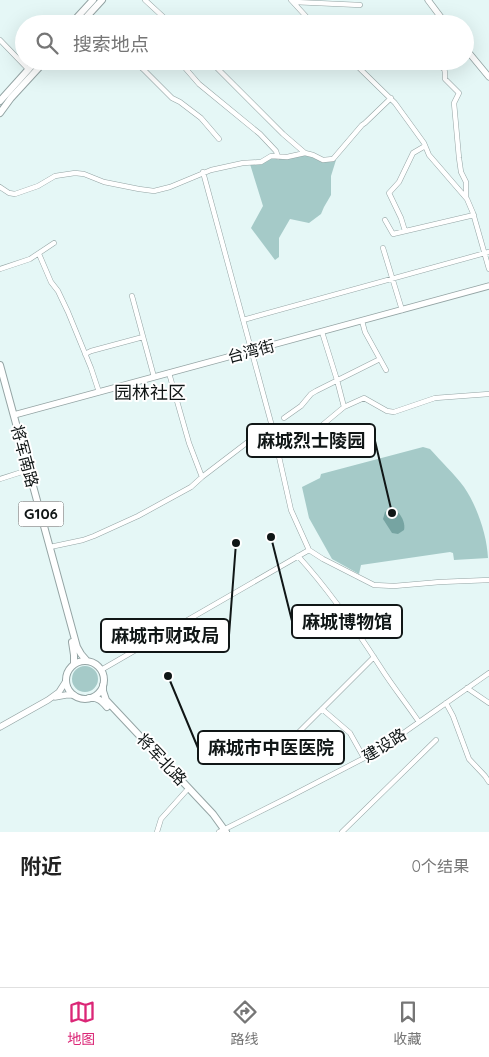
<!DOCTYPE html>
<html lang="zh">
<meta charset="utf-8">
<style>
:root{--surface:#fff;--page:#f6f6f6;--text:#222;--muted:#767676;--line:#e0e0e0;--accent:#db2777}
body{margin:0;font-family:Quicksand,"Noto Sans SC",sans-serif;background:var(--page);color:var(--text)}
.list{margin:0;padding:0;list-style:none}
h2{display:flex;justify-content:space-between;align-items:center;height:65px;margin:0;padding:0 20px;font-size:21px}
h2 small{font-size:16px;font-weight:400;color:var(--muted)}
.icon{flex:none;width:28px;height:28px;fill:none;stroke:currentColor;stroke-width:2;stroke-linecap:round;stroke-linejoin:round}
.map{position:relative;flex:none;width:489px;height:832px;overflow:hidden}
.search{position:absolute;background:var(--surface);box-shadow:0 5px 20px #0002;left:15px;right:15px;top:15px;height:55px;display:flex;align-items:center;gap:12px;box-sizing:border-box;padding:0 18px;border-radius:28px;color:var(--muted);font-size:19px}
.sheet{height:155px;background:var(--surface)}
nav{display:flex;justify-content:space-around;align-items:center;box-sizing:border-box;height:70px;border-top:1px solid var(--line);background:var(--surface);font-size:14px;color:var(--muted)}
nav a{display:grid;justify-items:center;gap:2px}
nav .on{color:var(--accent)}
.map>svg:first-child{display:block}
.green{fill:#a5cac8}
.water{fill:#76a4a2}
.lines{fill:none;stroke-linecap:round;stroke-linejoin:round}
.minor-casing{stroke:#94a4a4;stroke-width:5.5}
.major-casing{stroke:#94a4a4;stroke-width:7}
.highway-casing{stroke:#94a4a4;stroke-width:8}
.minor{stroke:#fff;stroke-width:4.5}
.major{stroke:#fff;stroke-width:5.5}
.highway{stroke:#fff;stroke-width:6}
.labels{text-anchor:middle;stroke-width:4;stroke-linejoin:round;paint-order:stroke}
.shield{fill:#fff;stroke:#585c5c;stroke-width:1}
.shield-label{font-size:15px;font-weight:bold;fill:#101616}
.street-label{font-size:16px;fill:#101616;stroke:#fff}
.neighbourhood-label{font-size:18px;fill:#101616;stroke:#fff}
.leader{fill:none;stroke:#101616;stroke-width:2}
.callout-dot{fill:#101616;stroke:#fff;stroke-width:2}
.callout{fill:#fff;stroke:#101616;stroke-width:2}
.callout-label{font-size:18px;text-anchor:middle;font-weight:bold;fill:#101616}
</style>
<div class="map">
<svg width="489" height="832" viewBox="0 0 489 832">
<rect width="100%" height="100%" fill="#e5f7f6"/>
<path class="green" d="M305 154H310L325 162 336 160 331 176V195L324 207 321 214 309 223 290 219 279 238V257L275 260 251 228 263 206 250 164 270 158Z
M423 447 430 449C440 460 455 475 464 487 477 506 487 535 488 558L454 560 453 553 450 552 361 565 359 574 332 559 309 518 302 487 320 478 321 474Z
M72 679a13 13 0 1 1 26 0a13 13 0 1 1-26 0Z"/>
<path class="water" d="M390 508C399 509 406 522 404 530L398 534 392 533 383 519 385 512Z"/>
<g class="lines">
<defs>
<path id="minor" d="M145 0 171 24
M291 0 313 24
M294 2 360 5
M0 40 28 69
M133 61 143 69 172 98 180 102 201 118 219 139
M179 61 199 84 260 134 276 151 278 157
M210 61 283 134 305 153
M352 61 395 103 424 143 429 155 467 199 473 213 489 269
M433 61 444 69 445 72V79L459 93 454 103 459 158 461 172 466 182V197
M143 69 151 61
M203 172 273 430 291 510 309 550 323 559 374 585 394 586 440 582 489 580
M0 187 9 193 15 194 38 186 55 176 75 173 84 174 104 182 139 189 154 191 170 187 211 170 243 163 261 162 271 156 287 157 305 153 313 155 323 160 333 159 362 125 365 123 391 98
M385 220 393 234 474 215
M405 231 401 218 389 193 399 182 413 153 425 146
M383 248 402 310
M39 254 51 282 58 291 68 312 91 368 99 392
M0 269 30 259 54 243
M132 296 154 377
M243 320 489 252
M362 321 365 332 386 370
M322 332 337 380 344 407
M85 354 91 351 143 337
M169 373 189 443 202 477
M284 418 301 406 311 394 316 391 380 359
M308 437 344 407 364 398 387 411 394 412 435 398 489 394
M0 479 25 471
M50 547 83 540 94 536 138 516 191 487 202 477 257 435 264 432 273 430
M298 556C330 591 356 629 381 668 393 687 407 704 419 722
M101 670 309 550
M467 688 489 703
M446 703 453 716 469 759 485 776 489 782
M322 709 350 733 364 758
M264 762 276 755 374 657
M157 832 161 819 186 791
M219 832 289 797 370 755 392 741 489 673
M342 832 436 740"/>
<path id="major" d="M428 0 446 24
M465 48 489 77
M14 415 489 286
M55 697 66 695H74
M0 727 48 700 59 692 66 681"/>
<path id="highway" d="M71 24 93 0
M80 24 102 0
M0 101 36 61
M0 113 11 98 45 61
M0 365 77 647 81 654 87 661
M72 642 74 655V664
M66 680a19 19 0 1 1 38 0a19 19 0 1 1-38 0Z
M103 685V691L106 700 213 814 226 832
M89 698C98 697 102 701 107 707"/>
</defs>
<use href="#minor" class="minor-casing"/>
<use href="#major" class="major-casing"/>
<use href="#highway" class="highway-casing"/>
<use href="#minor" class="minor"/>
<use href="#major" class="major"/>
<use href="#highway" class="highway"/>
</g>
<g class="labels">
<rect class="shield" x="18.5" y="501.5" width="45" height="25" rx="4"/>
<g class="shield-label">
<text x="41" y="519">G106</text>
</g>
<g class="street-label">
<text transform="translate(251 351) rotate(-15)" y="6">台湾街</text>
<text transform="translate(25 456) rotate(75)" y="6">将军南路</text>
<text transform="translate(384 745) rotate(-32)" y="6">建设路</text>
<text transform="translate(162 759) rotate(47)" y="6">将军北路</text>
</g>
<g class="neighbourhood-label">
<text x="150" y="399">园林社区</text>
</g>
</g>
<path class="leader" d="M392 513L375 441M271 537L292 621M236 543L229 635M168 676L198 748"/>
<g class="callout-dot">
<circle cx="392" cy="513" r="5"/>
<circle cx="271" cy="537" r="5"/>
<circle cx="236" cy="543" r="5"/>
<circle cx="168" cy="676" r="5"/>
</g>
<g class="callout">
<rect x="247" y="424" width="128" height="33" rx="5"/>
<rect x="292" y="605" width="110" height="33" rx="5"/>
<rect x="101" y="619" width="128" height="33" rx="5"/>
<rect x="198" y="731" width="146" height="33" rx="5"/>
</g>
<g class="callout-label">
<text x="311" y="447">麻城烈士陵园</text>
<text x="347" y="628">麻城博物馆</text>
<text x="165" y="642">麻城市财政局</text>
<text x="271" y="754">麻城市中医医院</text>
</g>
</svg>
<div class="search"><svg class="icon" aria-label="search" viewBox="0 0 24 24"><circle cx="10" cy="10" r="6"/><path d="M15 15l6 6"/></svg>搜索地点</div>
</div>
<section class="sheet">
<h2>附近<small>0个结果</small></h2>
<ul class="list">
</ul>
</section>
<nav>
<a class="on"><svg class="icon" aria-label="map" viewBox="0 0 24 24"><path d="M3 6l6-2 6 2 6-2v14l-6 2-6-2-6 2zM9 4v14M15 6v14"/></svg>地图</a>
<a><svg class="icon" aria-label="directions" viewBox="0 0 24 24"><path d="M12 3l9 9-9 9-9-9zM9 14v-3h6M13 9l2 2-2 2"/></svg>路线</a>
<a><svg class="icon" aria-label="saved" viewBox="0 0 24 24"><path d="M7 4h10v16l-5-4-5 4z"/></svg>收藏</a>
</nav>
